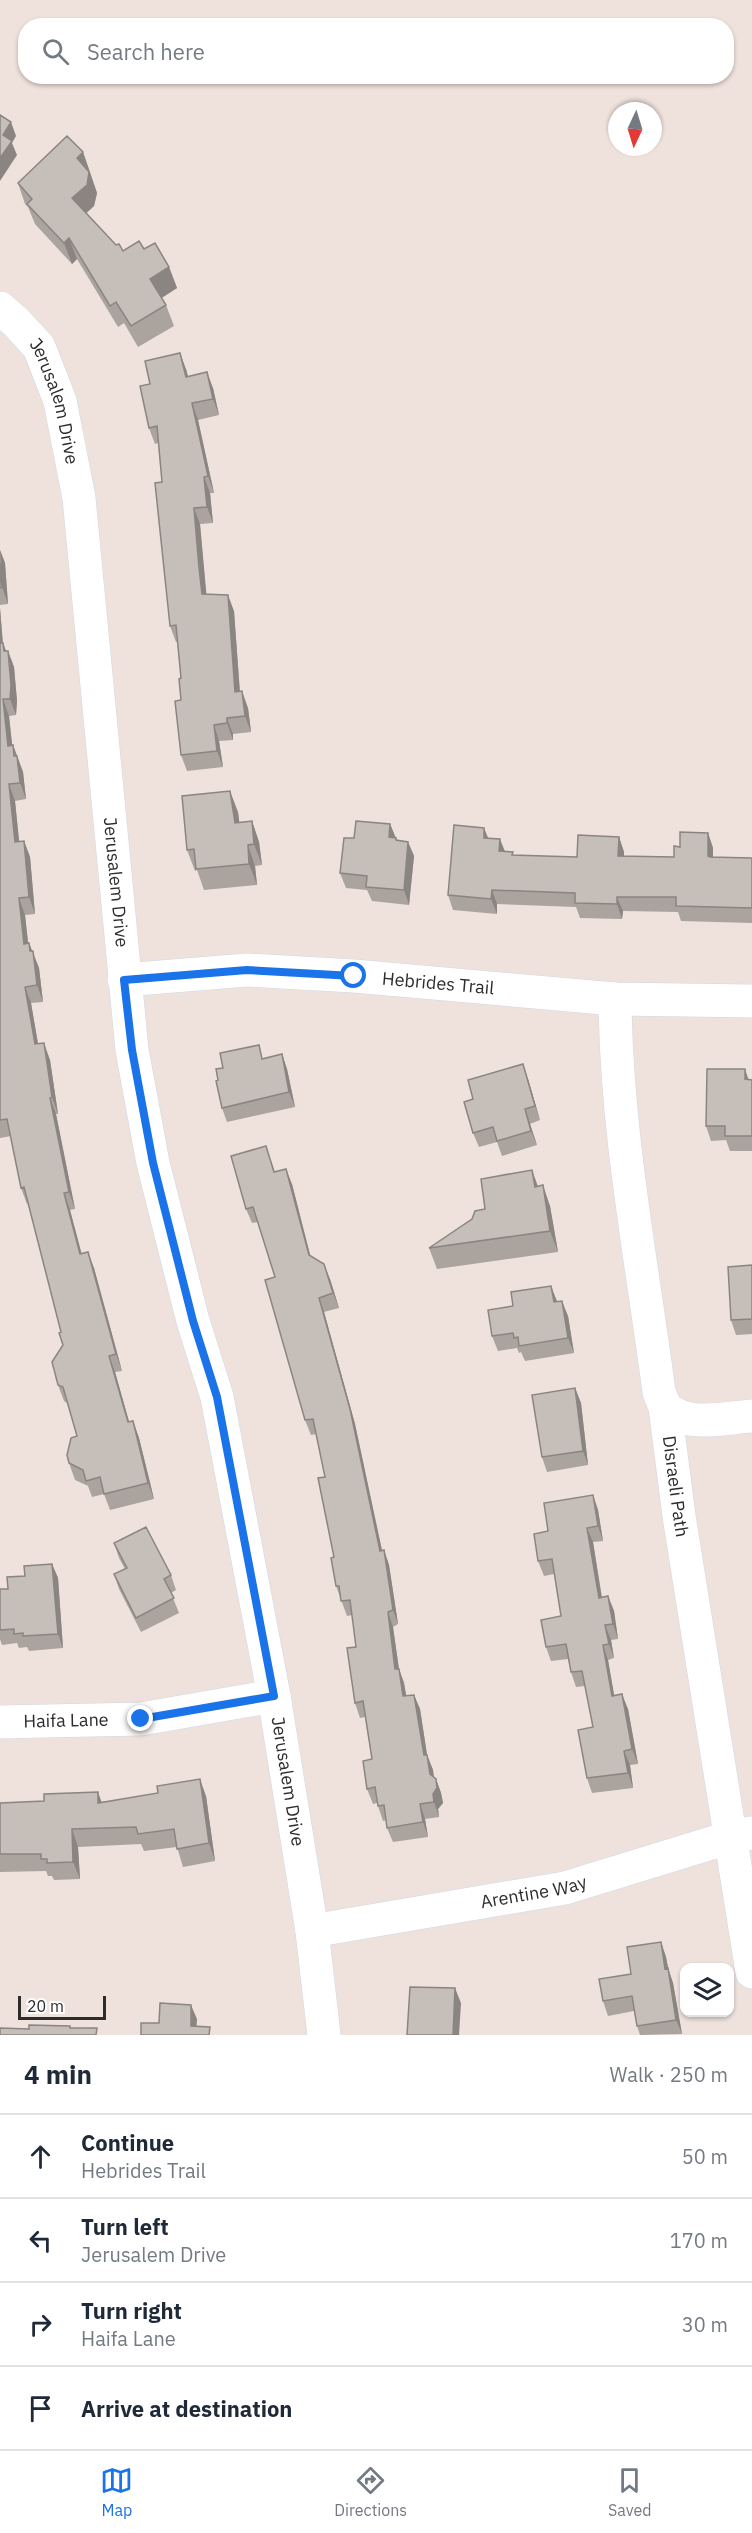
<!DOCTYPE html>
<meta charset="utf-8">
<style>
:root{--surface:#fff;--page:#f2f2f3;--text:#1f2937;--muted:#747a83;--line:#e0e1e3;--accent:#1a73e8}
body{margin:0;font-family:"IBM Plex Sans",sans-serif;background:var(--page);color:var(--text)}
.controls{position:absolute;right:18px;bottom:18px;display:grid;overflow:hidden;border-radius:12px;box-shadow:0 2px 4px #0004}
.controls button{width:54px;height:54px;display:grid;place-items:center;padding:0;border:0;border-bottom:2px solid var(--line);background:var(--surface);color:var(--text);font:30px sans-serif}
.compass{position:absolute;left:608px;top:102px;width:54px;height:54px;border-radius:50%;background:var(--surface);box-shadow:0 2px 4px #0004;rotate:184deg}
.scale{position:absolute;left:18px;bottom:15px;width:88px;box-sizing:border-box;padding-left:6px;border:3px solid #2c2c2c;border-top:0;font-size:16px;line-height:21px;white-space:nowrap;color:#2c2c2c;-webkit-text-stroke:4px #fff;paint-order:stroke}
.stop{position:absolute;width:18px;height:18px;margin:-14px;border:4px solid #1a73e8;border-radius:50%;background:#fff}
.stop.end{background:#1a73e8;border-color:#fff;box-shadow:0 2px 6px #0008}
.list{margin:0;padding:0;list-style:none}
h2{display:flex;justify-content:space-between;align-items:center;height:78px;margin:0;padding:0 24px;font-size:26px}
h2 small{font-size:20px;font-weight:400;color:var(--muted)}
.list li{display:grid;grid-template-columns:39px 1fr auto;gap:18px;align-items:center;box-sizing:border-box;height:84px;padding:0 24px;border-top:2px solid var(--line)}
.list b{display:block;font-size:22px;white-space:nowrap}
.list p{margin:0;font-size:20px;white-space:nowrap;color:var(--muted)}
.list em{font-size:20px;font-style:normal;color:var(--muted)}
.icon{flex:none;width:33px;height:33px;fill:none;stroke:currentColor;stroke-width:2;stroke-linecap:round;stroke-linejoin:round}
.map{position:relative;flex:none;width:752px;height:2035px;overflow:hidden}
.search{position:absolute;background:var(--surface);box-shadow:0 2px 4px #0004;left:18px;right:18px;top:18px;height:66px;display:flex;align-items:center;gap:15px;box-sizing:border-box;padding:0 21px;border-radius:24px;color:var(--muted);font-size:22px}
.sheet{height:414px;background:var(--surface)}
nav{display:flex;justify-content:space-around;align-items:center;box-sizing:border-box;height:84px;border-top:2px solid var(--line);background:var(--surface);font-size:16px;color:var(--muted)}
nav a{display:grid;justify-items:center;gap:3px}
nav .on{color:var(--accent)}
.map>svg:first-child{display:block}
.lines{fill:none;stroke-linecap:round;stroke-linejoin:round}
.minor-casing{stroke:#cfd8e2;stroke-width:34}
.minor{stroke:#fff;stroke-width:33}
.wall{fill:#aaa39e}
.shaded-wall{fill:#8b8581}
.building{fill:#c6beb8;stroke:#8b8581;stroke-width:1.5}
.route{stroke:#1a73e8;stroke-width:8}
.labels{text-anchor:middle;stroke-width:4.5;stroke-linejoin:round;paint-order:stroke}
.street-label{font-size:18px;fill:#2c2c2c;stroke:#fff}
</style>
<div class="map">
<svg width="752" height="2035" viewBox="0 0 752 2035">
<rect width="100%" height="100%" fill="#efe2dd"/>
<g class="lines">
<defs>
<g id="minor">
<path id="s1" d="M0 308 16 322 39 347 60 401 79 498 132 1050 153 1163 193 1321 217 1397 274 1696 312 1931 324 2035"/>
<path id="s2" d="M124 980 247 970 354 976 615 999 752 1001"/>
<path id="s3" d="M615 999C616 1131 642 1262 659 1392L665 1407 679 1516 752 1972"/>
<path d="M665 1407C687 1428 724 1418 752 1416"/>
<path id="s4" d="M0 1722 141 1719 274 1696"/>
<path id="s5" d="M312 1931 565 1888 731 1837 751 1833"/>
</g>
</defs>
<use href="#minor" class="minor-casing"/>
<use href="#minor" class="minor"/>
</g>
<path class="wall" d="M83 152 97 193 94 206 86 213 116 245 123 251 144 249 169 267 177 288 162 298 166 305 174 326 138 347 124 323 118 327 77 259 72 264 35 224 28 207 25 204 18 183Z
M186 369 188 376 213 388 219 415 198 420 214 493H210L213 523 200 524 205 584 206 594 234 611 240 692 248 708 251 732 233 734V740L219 741 223 767 187 771 181 755V678L177 642H176L170 626 162 482 158 443 155 444 149 428 150 384Z
M0 550 5 563 8 604 0 605Z
M0 608 3 643 6 651H8L14 667 17 701 16 715 9 716 12 745H13L23 772 26 799 15 801 19 842 24 841 30 857 35 914 25 915 28 943H29L39 968 43 1002 31 1003 38 1044 50 1060 58 1114H56L75 1209 70 1210 81 1253 94 1268 122 1371 115 1372 129 1422 133 1421 139 1438 154 1499 110 1510 104 1494 92 1497 88 1486 75 1480 69 1463 77 1436 67 1403 64 1401 58 1385 63 1345 61 1332 28 1204H27L21 1188 11 1136 0 1138Z
M238 812 239 822 252 821 259 842 262 865 255 866 257 885 204 890 197 870 195 871 187 850Z
M390 824 397 840 408 842 414 856 409 905 372 901 367 890 346 888 340 873 354 838Z
M484 828 488 838 505 851 514 855 577 857 619 837 624 852V856L674 857 680 847 708 833 713 848V857L752 858V923L681 921 678 912 623 911 622 919 580 918 576 907 497 904V914L453 910 448 895Z
M282 1054 287 1069 295 1107 227 1122 222 1108 264 1058Z
M528 1079 540 1120 530 1124 537 1145 502 1156 497 1142 479 1147 473 1133Z
M749 1079 752 1080V1151H730L726 1140 711 1141 706 1126Z
M271 1161 275 1172 292 1184 310 1256 330 1279 339 1308 324 1312 355 1424 382 1550H384L389 1565 398 1624 393 1627 399 1669 404 1683 406 1696 414 1695 420 1709 427 1755 433 1770 434 1777 436 1779 441 1793 443 1803 438 1809 439 1817 425 1819 428 1837 393 1842 387 1828 386 1820 383 1821 377 1803 373 1804 367 1789 372 1759 365 1717 360 1718 355 1703 356 1647 352 1615 347 1616 336 1586 334 1557 325 1477 316 1434 311 1435 305 1420 275 1277 258 1222 252 1223 246 1209Z
M532 1170 538 1186 550 1206 558 1252 437 1269 429 1248 472 1219Z
M752 1265V1334L736 1335 731 1320Z
M557 1302 568 1316 574 1353 525 1361 521 1352 519 1353 517 1348 498 1351 492 1336Z
M575 1388 581 1403 588 1465 547 1472 542 1457Z
M593 1495 598 1510 603 1541 593 1542 602 1597 608 1596 614 1611 618 1639 611 1640 614 1658 608 1660 614 1696 628 1709 638 1764 630 1765 633 1788 592 1793 587 1778 593 1727 585 1686 576 1687 571 1672 568 1659 551 1661 546 1647 561 1616 554 1574 544 1576 538 1561 548 1531Z
M114 1543 171 1575 176 1590 171 1593 179 1613 141 1632 119 1589 114 1574 125 1569 119 1558Z
M52 1564 58 1578 63 1648 29 1651 27 1647 19 1648 17 1643 2 1645 0 1639V1589H8L25 1576Z
M206 1796 215 1861 183 1867 177 1847 144 1851 141 1844 78 1847 80 1879 54 1880 52 1876H48L46 1871 0 1872V1803L102 1802Z
M661 1942 666 1957 668 1968 673 1983 682 2034 640 2035 637 2026 634 2011 608 2016 603 2001 631 1974Z"/>
<path class="shaded-wall" d="M11 122 16 136 12 143 17 155 0 181V158L3 135Z
M83 152 97 193 94 206 80 219 72 198 77 158Z
M69 238 77 259 72 264 64 243Z
M169 267 177 288 158 300 150 279Z
M180 353 186 369 192 393 186 377Z
M207 372 213 388 219 415 213 399Z
M192 403 198 420 214 493 208 476Z
M204 477 210 493 213 523 207 507Z
M194 508 200 524 208 611 202 594Z
M0 550 5 563 8 604 2 587Z
M228 595 234 611 241 709 235 692Z
M0 608 4 660 0 648Z
M3 643 8 656V651L14 667 17 701 16 715 10 699Z
M242 691 248 708 251 732 245 716Z
M3 699 9 716 14 762 8 746Z
M227 718 233 734V740L227 723Z
M214 725 219 741 223 767 217 751Z
M13 745 23 772 26 799 20 783Z
M9 784 15 801 21 859 15 842Z
M230 791 238 812 242 843 235 823Z
M252 821 259 842 262 865 254 844Z
M390 824 396 839 389 837Z
M484 828 490 843 484 838Z
M708 833 713 848V870L708 856Z
M619 837 624 852V870L618 856Z
M500 839 506 854 499 851Z
M24 841 30 857 35 914 29 897Z
M408 842 414 856 409 905 404 890Z
M248 845 255 866 257 885 249 864Z
M492 890 497 904V914L491 899Z
M617 897 623 911 622 919 617 904Z
M19 898 25 915 30 960 24 944Z
M29 943 39 968 43 1002 37 985Z
M25 987 31 1003 41 1061 35 1044Z
M44 1043 50 1060 58 1114 52 1097Z
M282 1054 287 1069 295 1107 289 1092Z
M523 1064 528 1079 540 1120 535 1106Z
M745 1069 750 1084 745 1079Z
M50 1098 56 1114 75 1209 69 1192Z
M525 1109 537 1145 531 1131Z
M286 1169 292 1184 314 1270 309 1255Z
M532 1170 539 1191 535 1187Z
M543 1185 550 1206 558 1252 550 1231Z
M64 1193 70 1210 86 1270 80 1254Z
M88 1252 94 1268 122 1371 116 1354Z
M324 1264 330 1279 339 1308 333 1293Z
M551 1286 557 1301 559 1317 554 1302Z
M319 1298 324 1312 355 1424 385 1565 380 1551Z
M562 1301 568 1316 574 1353 568 1338Z
M109 1356 115 1372 134 1439 128 1422Z
M575 1388 581 1403 588 1465 583 1451Z
M133 1421 139 1438 154 1499 148 1483Z
M593 1495 598 1510 603 1541 598 1526Z
M587 1528 593 1542 604 1613 599 1598Z
M384 1550 389 1565 398 1624 393 1610Z
M52 1564 58 1578 63 1648 58 1634Z
M608 1596 614 1611 618 1639 613 1624Z
M388 1612 393 1627 401 1684 395 1669Z
M605 1625 611 1640 614 1658 609 1644Z
M603 1645 608 1660 617 1711 612 1696Z
M399 1669 404 1683 409 1711 403 1696Z
M622 1694 628 1709 638 1764 632 1749Z
M414 1695 420 1709 428 1761 427 1755 433 1770 435 1788 424 1755Z
M624 1751 630 1765 633 1788 628 1773Z
M200 1779 206 1796 215 1861 209 1843Z
M436 1779 441 1793 443 1803 438 1809 439 1817 434 1802 433 1794Z
M98 1792 104 1809 98 1803Z
M420 1804 425 1819 428 1837 423 1822Z
M72 1829 78 1847 80 1879 73 1862Z
M661 1942 666 1957 671 1983 665 1969Z
M668 1968 673 1983 682 2034 676 2020Z
M455 1988 461 2003 459 2035H453Z
M191 2005 197 2019 196 2035 191 2026Z"/>
<path class="building" d="M0 115 11 122 3 135 12 141 0 158Z
M67 136 83 152 77 158 89 172 87 185 72 198 116 245 119 244 123 251 139 241 144 249 155 243 169 267 150 279 166 305 131 326 116 302 110 306 69 238 64 243 27 204 32 199 18 183Z
M180 353 186 377 207 372 213 399 192 403 208 476 204 477 207 507 194 508 199 568 202 594 228 595 235 692 242 691 245 716 227 718V723L214 725 217 751 181 755 175 701 181 700 179 679 181 678 176 625 170 626 155 483 162 482 157 426 149 428 140 386 150 384 145 361Z
M0 563 2 587 0 588Z
M0 643H3L4 651H8L11 685 10 699H3L8 746 13 745 14 756H17L20 783 9 784 15 842 24 841 29 897 19 898 24 944 29 943 30 951H33L37 985 25 987 35 1044 44 1043 52 1097 50 1098 69 1192 64 1193 80 1254 88 1252 116 1354 109 1356 128 1422 133 1421 148 1483 104 1494 100 1477 86 1481 83 1470 69 1463 67 1455 71 1438 77 1436 63 1387 58 1385 52 1362 63 1345 59 1333 61 1332 24 1187 21 1188 7 1119 0 1120Z
M230 791 235 823 252 821 254 844 248 845 249 864 196 869 194 849 187 850 182 796Z
M356 821 390 824 389 837 396 838V840L408 842 404 890 366 887 367 876 340 873 344 838H354Z
M454 825 484 828V838L500 839 499 851 513 852 512 855 577 857 578 835 619 837 618 856 674 857V846L680 847V832L708 833V856L710 857 752 858V908L676 906V897H617V904L575 903V893L492 890 491 899 448 895Z
M259 1045 262 1059 282 1054 289 1092 222 1108 216 1081 218 1080 216 1069 223 1068 220 1053Z
M523 1064 535 1106 525 1109 531 1131 497 1141 493 1127 473 1133 464 1102 473 1099 468 1080Z
M707 1069H745V1079L752 1080V1136H725V1126H706Z
M266 1146 274 1172 286 1169 309 1255 324 1264 333 1293 319 1298 350 1409 380 1551 384 1550 393 1610 388 1612 395 1669H399L403 1696 414 1695 424 1755H427L430 1774 436 1779 437 1788 433 1794 434 1802 420 1804 423 1822 387 1828 384 1805 378 1806 375 1787 367 1789 363 1761 372 1759 363 1701 355 1703 347 1648 356 1647 350 1600 341 1601 339 1586H336L331 1558 334 1557 318 1478 325 1477 313 1419 305 1420 265 1280 275 1277 253 1207 246 1209 231 1156Z
M532 1170 535 1187 543 1185 550 1231 429 1248 472 1219 475 1211 485 1209 481 1179Z
M752 1265V1319L731 1320 728 1267Z
M551 1286 554 1302 562 1301 568 1338 519 1346 518 1337 514 1338 513 1333 492 1336 488 1310 513 1306 511 1292Z
M575 1388 583 1451 542 1457 532 1395Z
M593 1495 598 1526 587 1528 599 1598 608 1596 613 1624 605 1625 609 1644 603 1645 612 1696 622 1694 632 1749 624 1751 628 1773 587 1778 578 1730 593 1727 582 1671 571 1672 566 1644 546 1647 541 1620 561 1616 552 1559 538 1561 534 1534 548 1531 544 1503Z
M146 1527 171 1575 164 1579 174 1598 136 1618 114 1574 127 1568 114 1543Z
M52 1564 58 1634 23 1636V1633L14 1634V1629L0 1630V1589H8L7 1577 25 1576 24 1566Z
M200 1779 209 1843 177 1849 174 1829 138 1834 136 1827 72 1829 73 1862 47 1863V1859H41V1854H0V1803L44 1801V1794L98 1792V1803L158 1793 157 1786Z
M661 1942 665 1969 668 1968 676 2020 637 2026 632 1996 603 2001 599 1979 631 1974 627 1947Z
M410 1987 455 1988 453 2035H407Z
M160 2003 191 2005V2026L210 2027 209 2035H141V2023H159Z
M29 2025 70 2026V2028H97L96 2035H0V2028L29 2029Z"/>
<g class="lines">
<path class="route" d="M141 1719 274 1696 217 1397 193 1321 153 1163 132 1050 124 980 247 970 354 976"/>
</g>
<g class="labels">
<g class="street-label">
<text dy="6" stroke="none"><textPath href="#s1" startOffset="112">Jerusalem Drive</textPath></text>
<text dy="6" stroke="none"><textPath href="#s1" startOffset="598">Jerusalem Drive</textPath></text>
<text dy="6" stroke="none"><textPath href="#s2" startOffset="315">Hebrides Trail</textPath></text>
<text dy="6" stroke="none"><textPath href="#s3" startOffset="492">Disraeli Path</textPath></text>
<text dy="6" stroke="none"><textPath href="#s4" startOffset="66">Haifa Lane</textPath></text>
<text dy="6" stroke="none"><textPath href="#s1" startOffset="1515">Jerusalem Drive</textPath></text>
<text dy="6" stroke="none"><textPath href="#s5" startOffset="225">Arentine Way</textPath></text>
</g>
</g>
</svg>
<div class="controls">
<button><svg class="icon" aria-label="layers" viewBox="0 0 24 24"><path d="M12 4l9 5-9 5-9-5zM3 14l9 5 9-5"/></svg></button>
</div>
<svg class="compass" viewBox="-18 -18 36 36"><path d="M0-13l5 13h-10z" fill="#e53935"/><path d="M0 13l5-13h-10z" fill="#747a83"/></svg>
<div class="scale">20 m</div>
<div class="stop" style="left:354px;top:976px"></div>
<div class="stop end" style="left:141px;top:1719px"></div>
<div class="search"><svg class="icon" aria-label="search" viewBox="0 0 24 24"><circle cx="10" cy="10" r="6"/><path d="M15 15l6 6"/></svg>Search here</div>
</div>
<section class="sheet">
<h2>4 min<small>Walk · 250 m</small></h2>
<ul class="list">
<li><svg class="icon" aria-label="ahead" viewBox="0 0 24 24"><path d="M12 20V5M6 11l6-6 6 6"/></svg><div><b>Continue</b><p>Hebrides Trail</p></div><em>50 m</em></li>
<li><svg class="icon" aria-label="left" viewBox="0 0 24 24"><path d="M17 20v-9H6M10 6l-5 5 5 5"/></svg><div><b>Turn left</b><p>Jerusalem Drive</p></div><em>170 m</em></li>
<li><svg class="icon" aria-label="right" viewBox="0 0 24 24"><path d="M7 20v-9h11M14 6l5 5-5 5"/></svg><div><b>Turn right</b><p>Haifa Lane</p></div><em>30 m</em></li>
<li><svg class="icon" aria-label="arrive" viewBox="0 0 24 24"><path d="M6 21V4h12l-3 4 3 4H6"/></svg><div><b>Arrive at destination</b></div></li>
</ul>
</section>
<nav>
<a class="on"><svg class="icon" aria-label="map" viewBox="0 0 24 24"><path d="M3 6l6-2 6 2 6-2v14l-6 2-6-2-6 2zM9 4v14M15 6v14"/></svg>Map</a>
<a><svg class="icon" aria-label="directions" viewBox="0 0 24 24"><path d="M12 3l9 9-9 9-9-9zM9 14v-3h6M13 9l2 2-2 2"/></svg>Directions</a>
<a><svg class="icon" aria-label="saved" viewBox="0 0 24 24"><path d="M7 4h10v16l-5-4-5 4z"/></svg>Saved</a>
</nav>
